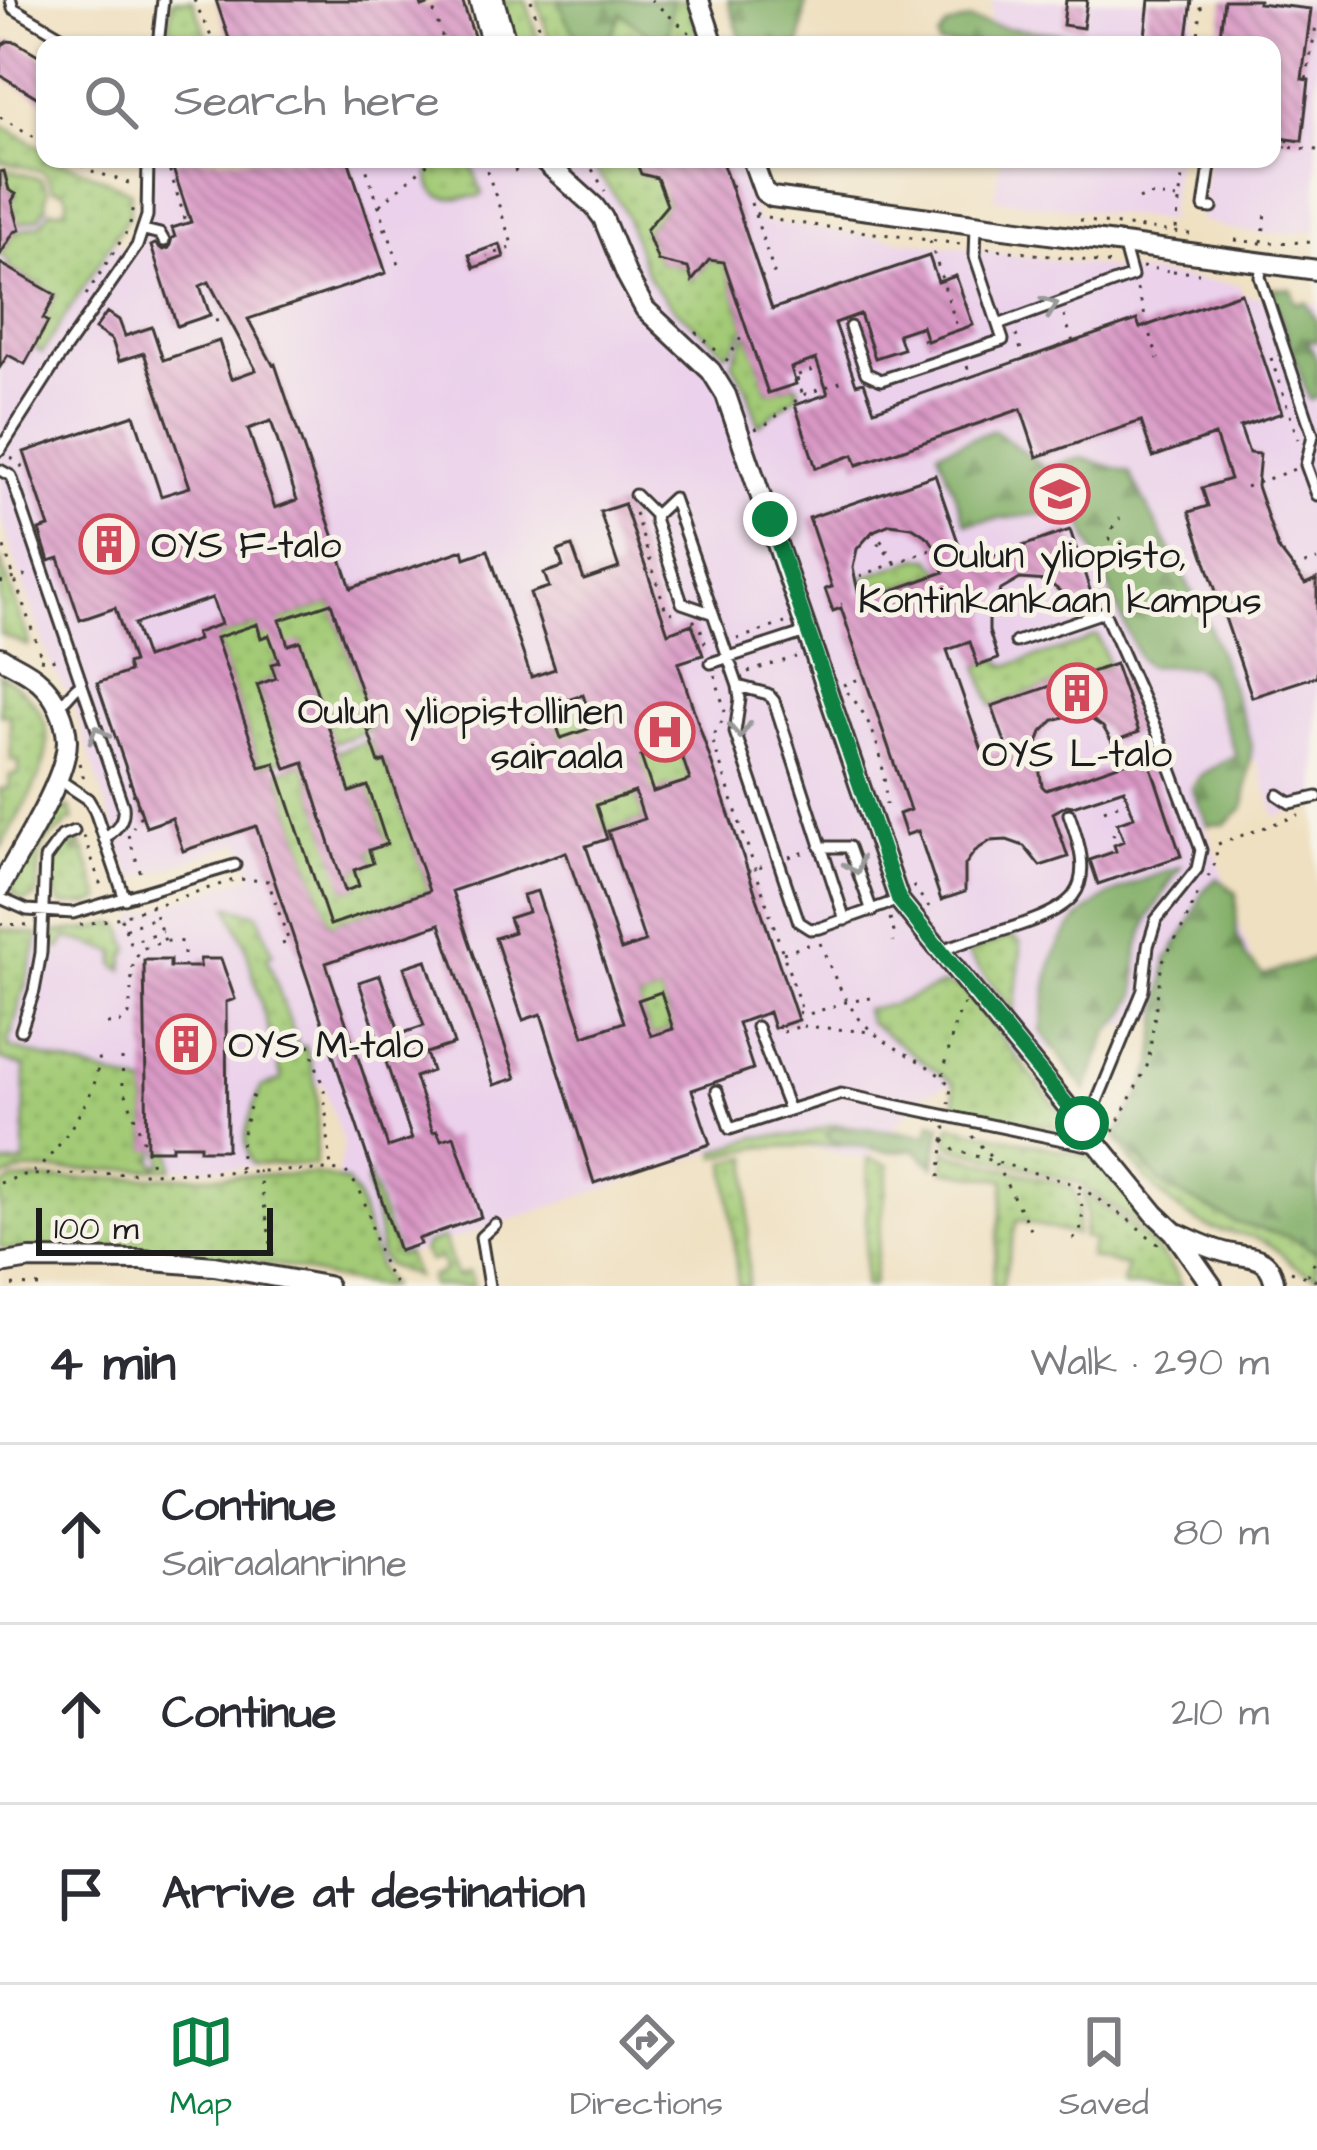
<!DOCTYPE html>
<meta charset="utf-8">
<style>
:root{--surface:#fff;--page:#f2f2f3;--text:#2b2b33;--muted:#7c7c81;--line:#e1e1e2;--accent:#0b8043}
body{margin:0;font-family:"Architects Daughter",sans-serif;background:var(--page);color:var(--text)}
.scale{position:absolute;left:36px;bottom:30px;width:237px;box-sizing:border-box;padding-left:12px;border:6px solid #1c1c1c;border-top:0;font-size:33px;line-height:42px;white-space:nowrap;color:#1c1c1c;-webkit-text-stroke:9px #f7f3e8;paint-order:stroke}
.stop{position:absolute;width:36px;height:36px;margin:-27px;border:9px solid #0b8043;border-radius:50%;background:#fff}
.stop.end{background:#0b8043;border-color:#fff;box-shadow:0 3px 12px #0008}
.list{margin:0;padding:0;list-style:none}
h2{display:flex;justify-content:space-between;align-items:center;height:156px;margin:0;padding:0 48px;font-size:51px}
h2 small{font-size:39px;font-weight:400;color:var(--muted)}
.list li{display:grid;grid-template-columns:78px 1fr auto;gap:36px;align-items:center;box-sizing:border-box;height:180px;padding:0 48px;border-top:3px solid var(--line)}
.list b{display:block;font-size:45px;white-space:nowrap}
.list p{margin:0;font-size:39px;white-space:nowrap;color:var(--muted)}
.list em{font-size:39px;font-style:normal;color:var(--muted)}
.icon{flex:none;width:66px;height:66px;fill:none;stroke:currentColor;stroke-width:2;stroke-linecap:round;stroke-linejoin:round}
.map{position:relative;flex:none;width:1317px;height:1286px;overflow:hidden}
.search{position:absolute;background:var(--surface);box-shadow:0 3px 9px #0004;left:36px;right:36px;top:36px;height:132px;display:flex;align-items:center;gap:30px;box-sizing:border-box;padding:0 42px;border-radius:24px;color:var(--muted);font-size:45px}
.sheet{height:696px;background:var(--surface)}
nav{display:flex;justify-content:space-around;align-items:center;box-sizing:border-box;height:168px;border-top:3px solid var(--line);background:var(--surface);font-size:33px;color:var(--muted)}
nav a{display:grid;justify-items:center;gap:6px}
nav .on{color:var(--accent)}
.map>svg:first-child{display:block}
.built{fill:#ebd1eb}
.grass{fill:url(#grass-dots);stroke:#607449;stroke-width:3}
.forest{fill:url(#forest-firs);stroke:#4f6642;stroke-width:3}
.building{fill:url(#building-back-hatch);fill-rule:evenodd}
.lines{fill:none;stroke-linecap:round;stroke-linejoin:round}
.service-casing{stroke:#3c3935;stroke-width:15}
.minor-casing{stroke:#3c3935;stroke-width:24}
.path{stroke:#3c3935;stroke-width:3;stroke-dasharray:3 9;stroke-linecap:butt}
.service{stroke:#fff;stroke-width:9}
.minor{stroke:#fff;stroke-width:18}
.oneway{stroke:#999}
.route{stroke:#0b8043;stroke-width:15}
.labels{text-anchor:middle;stroke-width:10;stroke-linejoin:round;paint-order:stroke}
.poi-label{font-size:39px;fill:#1c1c1c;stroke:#f7f3e8;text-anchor:start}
</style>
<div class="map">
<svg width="1317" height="1286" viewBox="0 0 1317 1286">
<defs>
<pattern id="grass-dots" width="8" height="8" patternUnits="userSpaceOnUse" patternTransform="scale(3)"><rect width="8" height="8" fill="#a3cb76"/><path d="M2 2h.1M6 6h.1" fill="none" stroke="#8cae66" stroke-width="1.8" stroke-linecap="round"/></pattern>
<pattern id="forest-firs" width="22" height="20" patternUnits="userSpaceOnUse" patternTransform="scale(3)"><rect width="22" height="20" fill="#82af67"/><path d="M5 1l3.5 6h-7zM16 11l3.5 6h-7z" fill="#6a8e54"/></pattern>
<pattern id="building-back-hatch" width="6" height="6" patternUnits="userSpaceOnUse" patternTransform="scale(3)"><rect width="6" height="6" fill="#d997c5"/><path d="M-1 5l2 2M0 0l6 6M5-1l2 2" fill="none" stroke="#af7a9f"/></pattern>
</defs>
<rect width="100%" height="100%" fill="#f7f3e8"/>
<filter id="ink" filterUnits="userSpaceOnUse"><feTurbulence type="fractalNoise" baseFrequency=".00833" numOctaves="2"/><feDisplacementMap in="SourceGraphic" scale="24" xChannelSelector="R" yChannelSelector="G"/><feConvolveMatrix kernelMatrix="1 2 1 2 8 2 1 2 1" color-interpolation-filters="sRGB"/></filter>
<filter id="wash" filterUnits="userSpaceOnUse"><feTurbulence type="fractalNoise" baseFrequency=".004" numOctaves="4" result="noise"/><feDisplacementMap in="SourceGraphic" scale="48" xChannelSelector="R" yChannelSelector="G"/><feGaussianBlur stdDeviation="2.7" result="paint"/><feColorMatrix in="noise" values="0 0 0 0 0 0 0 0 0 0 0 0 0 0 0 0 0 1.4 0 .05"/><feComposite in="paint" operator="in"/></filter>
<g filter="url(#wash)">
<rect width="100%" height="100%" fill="#efe0c1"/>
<path class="built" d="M993 0H1197L1191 45H987Z
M1230 0H1317V231L1266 234 1228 229 1200 220 1208 159H1272V45Z
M144 159H736L758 221 1239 285 1243 295 1317 304V804L1276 817 1256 759 1191 781 1259 981 925 1093 866 1159 757 1137 359 1271 317 1260 344 1146 323 1084 273 1089 257 1167 140 1169 141 1085 8 1048 39 935 126 933 137 915 253 875 242 842 132 880 73 706 49 660 0 515V179L124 248 136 229Z
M1000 159H1176L1168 221 995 199Z
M0 1059 25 1067 24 1164 0 1165Z"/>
<path class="grass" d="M172 0H192L210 43 168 45Z
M501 0H526L540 45H526L524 42 515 44Z
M537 0H687L701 43 700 45H551Z
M0 124 45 150V159C63 159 113 183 131 192L129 215 42 353 34 347 48 323 43 319 56 295 8 267 10 262 0 255 14 232 41 224 51 210 57 211 66 208 68 198 63 190 53 189C51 185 47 175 44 173 37 168 10 165 0 161Z
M444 159H470L482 194 480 196C457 199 425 205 430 171Z
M590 159H635L641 174 667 180 665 198 667 205 646 230 658 261 688 268 692 280 709 260 724 262 746 327 729 352 726 353C701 328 668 309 650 279 637 256 633 230 622 207 613 189 597 178 590 159Z
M0 168 41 179 48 192 45 201 47 206 39 218 18 224 10 205 16 194 0 184Z
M749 335 768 392 796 384 800 393 759 425 746 387 732 362 745 336Z
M0 558 29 642 28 646 0 634Z
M919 558H931L942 572 890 590 886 583 868 590 862 578Z
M331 603 374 729 333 743 300 642 290 658 271 664 276 678 257 685 276 742 301 754 260 767 216 638 257 624 261 637 280 620Z
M1093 636H1098L1109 666 992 706 978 666 998 659 1006 666 1081 643Z
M654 672 697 801 673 786 637 798 644 819 605 832 561 738 550 706 585 695 617 797 641 757 659 750Z
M0 674C86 728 35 782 0 849V789H9L10 775 19 774V761H11L10 714H0Z
M371 740 379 762 385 761 429 891 330 925 278 772 304 763 346 890 359 886 354 870 373 863 369 850 387 843 368 786 349 792 336 752Z
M69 807 74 820 64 823 65 827C29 847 44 865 36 896L27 901C16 898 11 894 11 882L50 815Z
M78 840 82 846 73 849 74 853 84 850 101 900 91 904 62 905C52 894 48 861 60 849 64 844 72 842 78 840Z
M228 906 258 914 273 954 267 957 299 1048 305 1046C322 1092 318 1118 315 1165L253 1164C236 1141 253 1111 261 1087L282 1080 245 945Z
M112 923 122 926 130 949 125 956 123 970 115 965 116 952 66 937 61 948 53 947 49 959 45 958 53 933 98 928Z
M0 929 39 935 8 1047 146 1086 147 1149 156 1150 155 1156 152 1158 156 1166 163 1163 161 1150H172V1169L24 1171 0 1179V1165L24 1163 25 1067 0 1059Z
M1012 936 1020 942 1021 951 1014 1012 967 953Z
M944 984 963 989 1071 1126 1067 1130 955 1109 954 1084 868 1021 865 1009 892 1005Z
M661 992 673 1029 651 1036 638 1000Z
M831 1125H838L827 1133 829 1139 838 1145 761 1147 717 1157 716 1151 757 1137 804 1135Z
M950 1125 1088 1156 1107 1169 1161 1235 1157 1238 1077 1182 956 1148 947 1141Z
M1117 1134 1166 1187 1235 1222 1292 1238 1317 1253V1276C1286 1267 1288 1253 1263 1241 1246 1233 1226 1234 1209 1227 1166 1210 1142 1173 1115 1138Z
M946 1148 952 1154 1073 1187 1079 1211 1076 1235 1017 1220 1002 1286H992L1005 1180 943 1171Z
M749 1157 748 1286H738L726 1162Z
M868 1158 889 1165 873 1286H864Z
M316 1174 347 1182 357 1196 380 1271 390 1286C347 1286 307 1269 264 1263 178 1250 92 1249 5 1249L0 1246V1188L14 1180Z
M369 1176 397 1255 406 1253 416 1277 387 1265 381 1257 378 1227 367 1186Z
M1082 1192C1119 1219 1163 1242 1181 1286H1123L1127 1266 1089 1257 1093 1240 1083 1237 1087 1215Z
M444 1238 456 1276 469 1272 474 1286H431V1277L445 1271 441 1258 429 1261 423 1251 426 1244Z"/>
<path class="forest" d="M559 0H672L668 35 652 37 621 13 608 45H583L566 20Z
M728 0H806L800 45H743Z
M969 20 1007 28 1062 34 1060 45H939L938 38 947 26Z
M1271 288 1291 289 1295 303 1306 302 1317 322V342L1307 339 1317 360V398L1309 400Z
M994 430 1044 467 1082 458 1129 472 1209 625 1252 745 1244 807 1225 824 1208 825 1192 789 1201 775 1236 755 1206 677 1194 667 1146 666 1138 656 1076 510 966 523 938 451Z
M1181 866 1149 917 1137 952 1136 996 1124 1017 1108 1032 1086 1091 1041 1031C1045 1007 1046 978 1054 956 1076 900 1130 885 1181 866Z
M1217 878 1236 892 1237 934 1246 958 1264 975 1317 958V1253L1292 1238 1235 1222 1166 1187 1117 1134 1140 1095 1153 1065 1167 959 1189 925 1203 891Z
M931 1122 941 1125 934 1167 914 1149C888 1153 885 1152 860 1146 847 1143 841 1146 829 1139L827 1133 838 1125 928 1135Z"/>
<g id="blocks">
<path class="building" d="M216 0H420L422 7 442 0H462L477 45H231Z
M1066 0H1087L1083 28 1063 25Z
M1149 0H1192L1186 45H1144Z
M1224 0H1259L1258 3 1311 9 1302 79 1309 80 1302 141 1272 137V45H1219Z
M8 41 16 42 45 59V102L0 75V54L2 45Z
M183 159H348L386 273 248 319 273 365 275 364 351 588 463 550 465 558 488 550 531 677 555 669 530 593 549 587 544 573 563 567 558 551 572 546 584 580 619 568 600 512 624 504 668 633 692 624 703 655 678 663 798 1020 774 1028 769 1012 738 1023 753 1069 692 1090 710 1144 594 1183 541 1014 523 1020 495 938 514 932 509 918 528 912 523 895 537 891 584 1036 624 1022 566 852 452 891 516 1078 494 1085 440 924 326 963 388 1147 412 1139 359 982 380 975 400 1034 424 1026 404 967 426 960 454 1044 426 1053 432 1071 415 1077 433 1132 437 1131 441 1140 454 1136 481 1217 418 1239 420 1244 399 1251 256 826 183 851 172 818 146 827 97 683 129 672 127 664 133 662 115 608 80 620 59 558 49 561 39 530 49 527 24 452 134 415 161 496 190 487 144 353 119 361 112 340 95 329 107 312 119 320 125 336 152 327 163 360 219 341 231 379 256 370 209 282 200 286 210 315 177 326 151 246 155 244 163 250 169 248 172 238 175 237 172 228 191 222 171 163ZM271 421 297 500 275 508 248 429ZM212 598 221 624 196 633 198 640 146 658 134 624ZM331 603 374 729 368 731 379 763 385 761 429 891 330 925 275 763 260 767 216 638 257 624 261 638 269 635 279 662 271 664 276 678 257 685 286 769 304 763 345 891 359 886 354 870 373 863 369 850 387 844 368 786 350 792 300 641 288 645 280 620ZM583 695 594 727 561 738 550 706ZM678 744 690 780 653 792 641 757ZM635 792 644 819 608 831 645 942 621 950 586 846 607 839 596 805ZM661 992 673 1029 651 1036 638 1000Z
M635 159H721L772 309 929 256 938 282 956 276 973 325 927 341 922 326 898 334 903 349 875 358 860 314 835 323 856 384 864 382 874 410 1137 320 1140 328 1241 293 1282 413 1240 427 1249 453 1260 454 1257 486 1278 548 1305 584 1317 579V676L1252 697 1189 512 1208 506 1202 488 1230 479 1215 435 1153 457 1141 421 1037 457 1021 409 857 465 853 455 816 468 795 405 828 394 816 359 791 368 796 384 768 393 724 262 709 260 692 281 688 268 658 261 646 230 667 205 657 178 641 174Z
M4 171 9 190 16 194 12 201 20 230 14 232 0 255V172Z
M500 244 504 257 474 268 469 255Z
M0 263 56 295 43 319 48 322 25 364 8 355 0 367Z
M935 475 966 565 1070 530 1093 599 1071 607 1065 595 1047 581 1020 579 1001 590 989 610V631L998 659 978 666 970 642 947 650 984 756 1007 748 992 706 1115 664 1139 732 1112 742 1103 727 1088 717 1071 715 1054 720 1042 732 1036 749 1042 786 1046 790 1147 755 1181 856 1098 884 1090 860 1116 851 1114 845 1124 841 1117 823 1134 817 1124 789 1073 806 1067 805 1053 813 1068 857 1040 866 1024 846 1007 840 990 841 975 851 965 865V892L941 900 918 831 906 835 899 814 910 810 841 608 833 611 825 589 832 587 809 518ZM890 524 912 527 929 538 935 547 944 572 888 592 886 586 859 596 853 568 857 549 873 531Z
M200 959H221L235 999 226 1002 227 1150H200V1145H172V1150H147L144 960H170V967H200Z"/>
</g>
</g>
<g filter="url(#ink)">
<use href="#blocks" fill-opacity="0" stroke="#3c3935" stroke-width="3"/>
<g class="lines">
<defs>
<path id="service" d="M11 0 13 8 76 45
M158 45 163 0
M1211 159 1204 207 1212 208
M976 225 975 256 998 325 1132 276 1124 247
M144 230 160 234 164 241
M1262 264 1260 277 1313 435 1306 465 1317 495
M850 327 866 373 881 380 1003 340 998 325
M0 450 59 358 137 246 147 216 148 159
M0 470 11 476 123 806C125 822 116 829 104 839
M635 495 655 515
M711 613 682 603 655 521V515L673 498 738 686 740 699 735 732 799 922 810 929 820 928 899 900
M1016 642 1104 612 1158 734 1201 850 1197 869 1156 920 1148 946 1143 990 1091 1116 1082 1123
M711 663 806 632
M738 686 768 694 774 701 845 920
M58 705C69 699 71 690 81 684
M58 779 88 799 95 811 125 899
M1278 795 1290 803 1317 797
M820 847H849L872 911
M0 898 27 910 73 913 235 865
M942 950C975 936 1051 923 1073 896 1091 873 1077 837 1069 814
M757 1027 789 1110 841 1094 1097 1147
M21 1030 34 991 41 953 45 859 62 836 74 831
M717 1091 730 1129 789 1110
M489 1286 481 1237 495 1224"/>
<path id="minor" d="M479 0 492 45
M494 0 507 45
M699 0 714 45
M542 159 594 206 603 218 627 276 645 309 711 371 726 395 899 900 1155 1214 1174 1232 1212 1286
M752 159 764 192 772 197 1317 270
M0 657C13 665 29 671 40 682 56 696 66 720 67 741 67 779 19 852 0 888
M1179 1234C1194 1241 1209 1248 1224 1252 1250 1259 1270 1252 1275 1286
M0 1264 30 1259 141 1260 214 1266 327 1286"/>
</defs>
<use href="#service" class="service-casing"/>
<use href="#minor" class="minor-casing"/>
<path class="path" d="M194 0 215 45
M430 0 445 45
M531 0 545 45
M651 0 692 35
M663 45 691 36
M1197 45 1202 0
M1306 79 1317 21
M0 117 45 143
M1288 139 1287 147 1317 150
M1279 153 1280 146 1287 147
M71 159 89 170 135 185
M166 159 185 219
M363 159 400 268
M483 159 513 247 487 256
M586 159 605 191
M514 171 529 166
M730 186 741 183
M1139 199 1147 195 1177 199
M751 203 754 213 781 221 960 244
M380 205 433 159
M755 215 774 273 761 277
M1080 220 1190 234
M130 224 133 204
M1176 229 1184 159
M372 233 385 229
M1235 240 1261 243 1317 242
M930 241 958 330
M1262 242 1266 213
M987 248 1114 264
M1142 267 1170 271
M1173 271 1199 273
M1137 289 1158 359
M86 295 126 233
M1064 316 1073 342
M215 321 223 320
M919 327 927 350
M696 332 720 354
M1016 335 1024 359
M1271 358 1298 439
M726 361 744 333 748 331
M967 366 971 377
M793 367 802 393
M798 375 816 369
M755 429 764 426 803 395 849 379
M11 458 21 465 24 472
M1246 487 1295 469
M635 513 666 611 673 613
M873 531 888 550 886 552
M869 534 896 563
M0 536 42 659
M1293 568 1317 560
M860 576 931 550
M0 582 31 574
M1099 599 1097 591 1113 527 1120 518
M830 609 842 604
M693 620 700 627 707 649
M737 639 785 623
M40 659 49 661 60 657
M748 672 796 657
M715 675 725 712
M843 685 865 677
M847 692C876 723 885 763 886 805
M722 721 712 739 803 1014
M79 763 85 782
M129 782 141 815 133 827
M1104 810 1128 801
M1112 834 1116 836 1119 843
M128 835 142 877
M84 836 102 889
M1218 844 1299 815
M789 857 809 851
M748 872 769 864
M1208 877 1217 859 1215 845
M913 886 929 907
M151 904 165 941
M121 918 130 943 162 931
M890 918 894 932 893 942
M0 924 28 925
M80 925 113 919 237 879 268 881 289 942
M125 929 155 918
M820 943C834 975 845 1009 873 1032 897 1053 931 1062 951 1087L949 1104
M282 944 294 940
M783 953 814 943
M184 967V944
M107 1024 120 1023 129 1015 133 964 141 949 165 941 190 942
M803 1026 871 1032
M783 1032 801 1026 796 1012 809 1014 846 1002 871 998
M309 1044 324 1090 331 1170 346 1172C351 1179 359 1187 362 1196 376 1229 373 1256 397 1286
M122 1058 123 1086 154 1170
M943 1075 955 1023 964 1004
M1113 1131 1148 1064 1162 962 1183 927 1199 890
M972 1136 994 1161 1035 1237
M944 1140 954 1150 1077 1185 1130 1221 1164 1249
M240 1169 242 1137 255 1087
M258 1170 274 1261
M33 1172C52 1161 89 1103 95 1081 98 1072 98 1061 99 1051
M939 1177 946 1126
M0 1183 24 1175 331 1170
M1073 1239 1080 1234 1083 1211 1077 1185
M1291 1271 1317 1281
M0 1285 42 1286
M1302 1286 1317 1257"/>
<use href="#service" class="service"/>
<use href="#minor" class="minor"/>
</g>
<defs><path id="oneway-chevron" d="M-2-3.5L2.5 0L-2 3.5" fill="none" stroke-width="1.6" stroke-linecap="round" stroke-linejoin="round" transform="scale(3)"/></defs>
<g class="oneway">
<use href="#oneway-chevron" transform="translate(1050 306) rotate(-20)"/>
<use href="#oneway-chevron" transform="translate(740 730) rotate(87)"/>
<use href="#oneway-chevron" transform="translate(98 734) rotate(-109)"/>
<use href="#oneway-chevron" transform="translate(855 866) rotate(69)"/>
</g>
</g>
<g class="lines" filter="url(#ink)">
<path class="route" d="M770 519 899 900 1082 1123"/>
</g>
<defs>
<symbol id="university-ring" viewBox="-11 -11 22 22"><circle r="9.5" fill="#f7f3e8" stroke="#d1495b" stroke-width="1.5"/><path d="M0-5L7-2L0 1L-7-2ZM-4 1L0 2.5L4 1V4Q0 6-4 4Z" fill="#d1495b"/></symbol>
<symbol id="building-ring" viewBox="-11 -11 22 22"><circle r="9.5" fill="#f7f3e8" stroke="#d1495b" stroke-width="1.5"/><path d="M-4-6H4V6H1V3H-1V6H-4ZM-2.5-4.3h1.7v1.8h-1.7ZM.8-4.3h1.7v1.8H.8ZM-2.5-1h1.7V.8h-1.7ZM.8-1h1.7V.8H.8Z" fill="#d1495b"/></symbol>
<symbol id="hospital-ring" viewBox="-11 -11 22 22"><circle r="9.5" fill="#f7f3e8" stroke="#d1495b" stroke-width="1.5"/><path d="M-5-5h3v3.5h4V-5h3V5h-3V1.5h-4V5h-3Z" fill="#d1495b"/></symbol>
</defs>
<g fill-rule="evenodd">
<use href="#university-ring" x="1027" y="461" width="66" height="66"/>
<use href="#building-ring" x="76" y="511" width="66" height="66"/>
<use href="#building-ring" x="1044" y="660" width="66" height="66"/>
<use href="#hospital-ring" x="632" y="699" width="66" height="66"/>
<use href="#building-ring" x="153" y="1011" width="66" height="66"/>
</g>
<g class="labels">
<g class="poi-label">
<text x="151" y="558">OYS F-talo</text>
<text x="1060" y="568" text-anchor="middle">Oulun yliopisto,<tspan x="1060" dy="45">Kontinkankaan kampus</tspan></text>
<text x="623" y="724" text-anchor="end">Oulun yliopistollinen<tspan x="623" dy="45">sairaala</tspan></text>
<text x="1077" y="767" text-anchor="middle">OYS L-talo</text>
<text x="228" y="1058">OYS M-talo</text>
</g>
</g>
</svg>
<div class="scale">100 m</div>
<div class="stop" style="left:1082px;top:1123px"></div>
<div class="stop end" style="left:770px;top:519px"></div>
<div class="search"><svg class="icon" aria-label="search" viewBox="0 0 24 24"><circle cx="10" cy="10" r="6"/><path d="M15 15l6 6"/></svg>Search here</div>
</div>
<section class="sheet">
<h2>4 min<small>Walk · 290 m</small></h2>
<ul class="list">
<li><svg class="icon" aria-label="ahead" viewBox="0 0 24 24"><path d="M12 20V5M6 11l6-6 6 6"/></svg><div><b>Continue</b><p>Sairaalanrinne</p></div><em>80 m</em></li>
<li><svg class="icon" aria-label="ahead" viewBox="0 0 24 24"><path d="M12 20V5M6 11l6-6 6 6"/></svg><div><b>Continue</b></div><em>210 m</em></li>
<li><svg class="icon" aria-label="arrive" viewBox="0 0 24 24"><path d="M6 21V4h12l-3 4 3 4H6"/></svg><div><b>Arrive at destination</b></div></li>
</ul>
</section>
<nav>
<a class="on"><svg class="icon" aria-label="map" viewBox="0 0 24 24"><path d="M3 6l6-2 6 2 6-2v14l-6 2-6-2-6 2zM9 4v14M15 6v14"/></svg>Map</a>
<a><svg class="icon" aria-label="directions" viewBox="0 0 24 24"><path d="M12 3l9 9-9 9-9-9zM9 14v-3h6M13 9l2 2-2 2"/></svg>Directions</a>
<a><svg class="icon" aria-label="saved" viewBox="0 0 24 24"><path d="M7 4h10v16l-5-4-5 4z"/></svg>Saved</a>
</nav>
